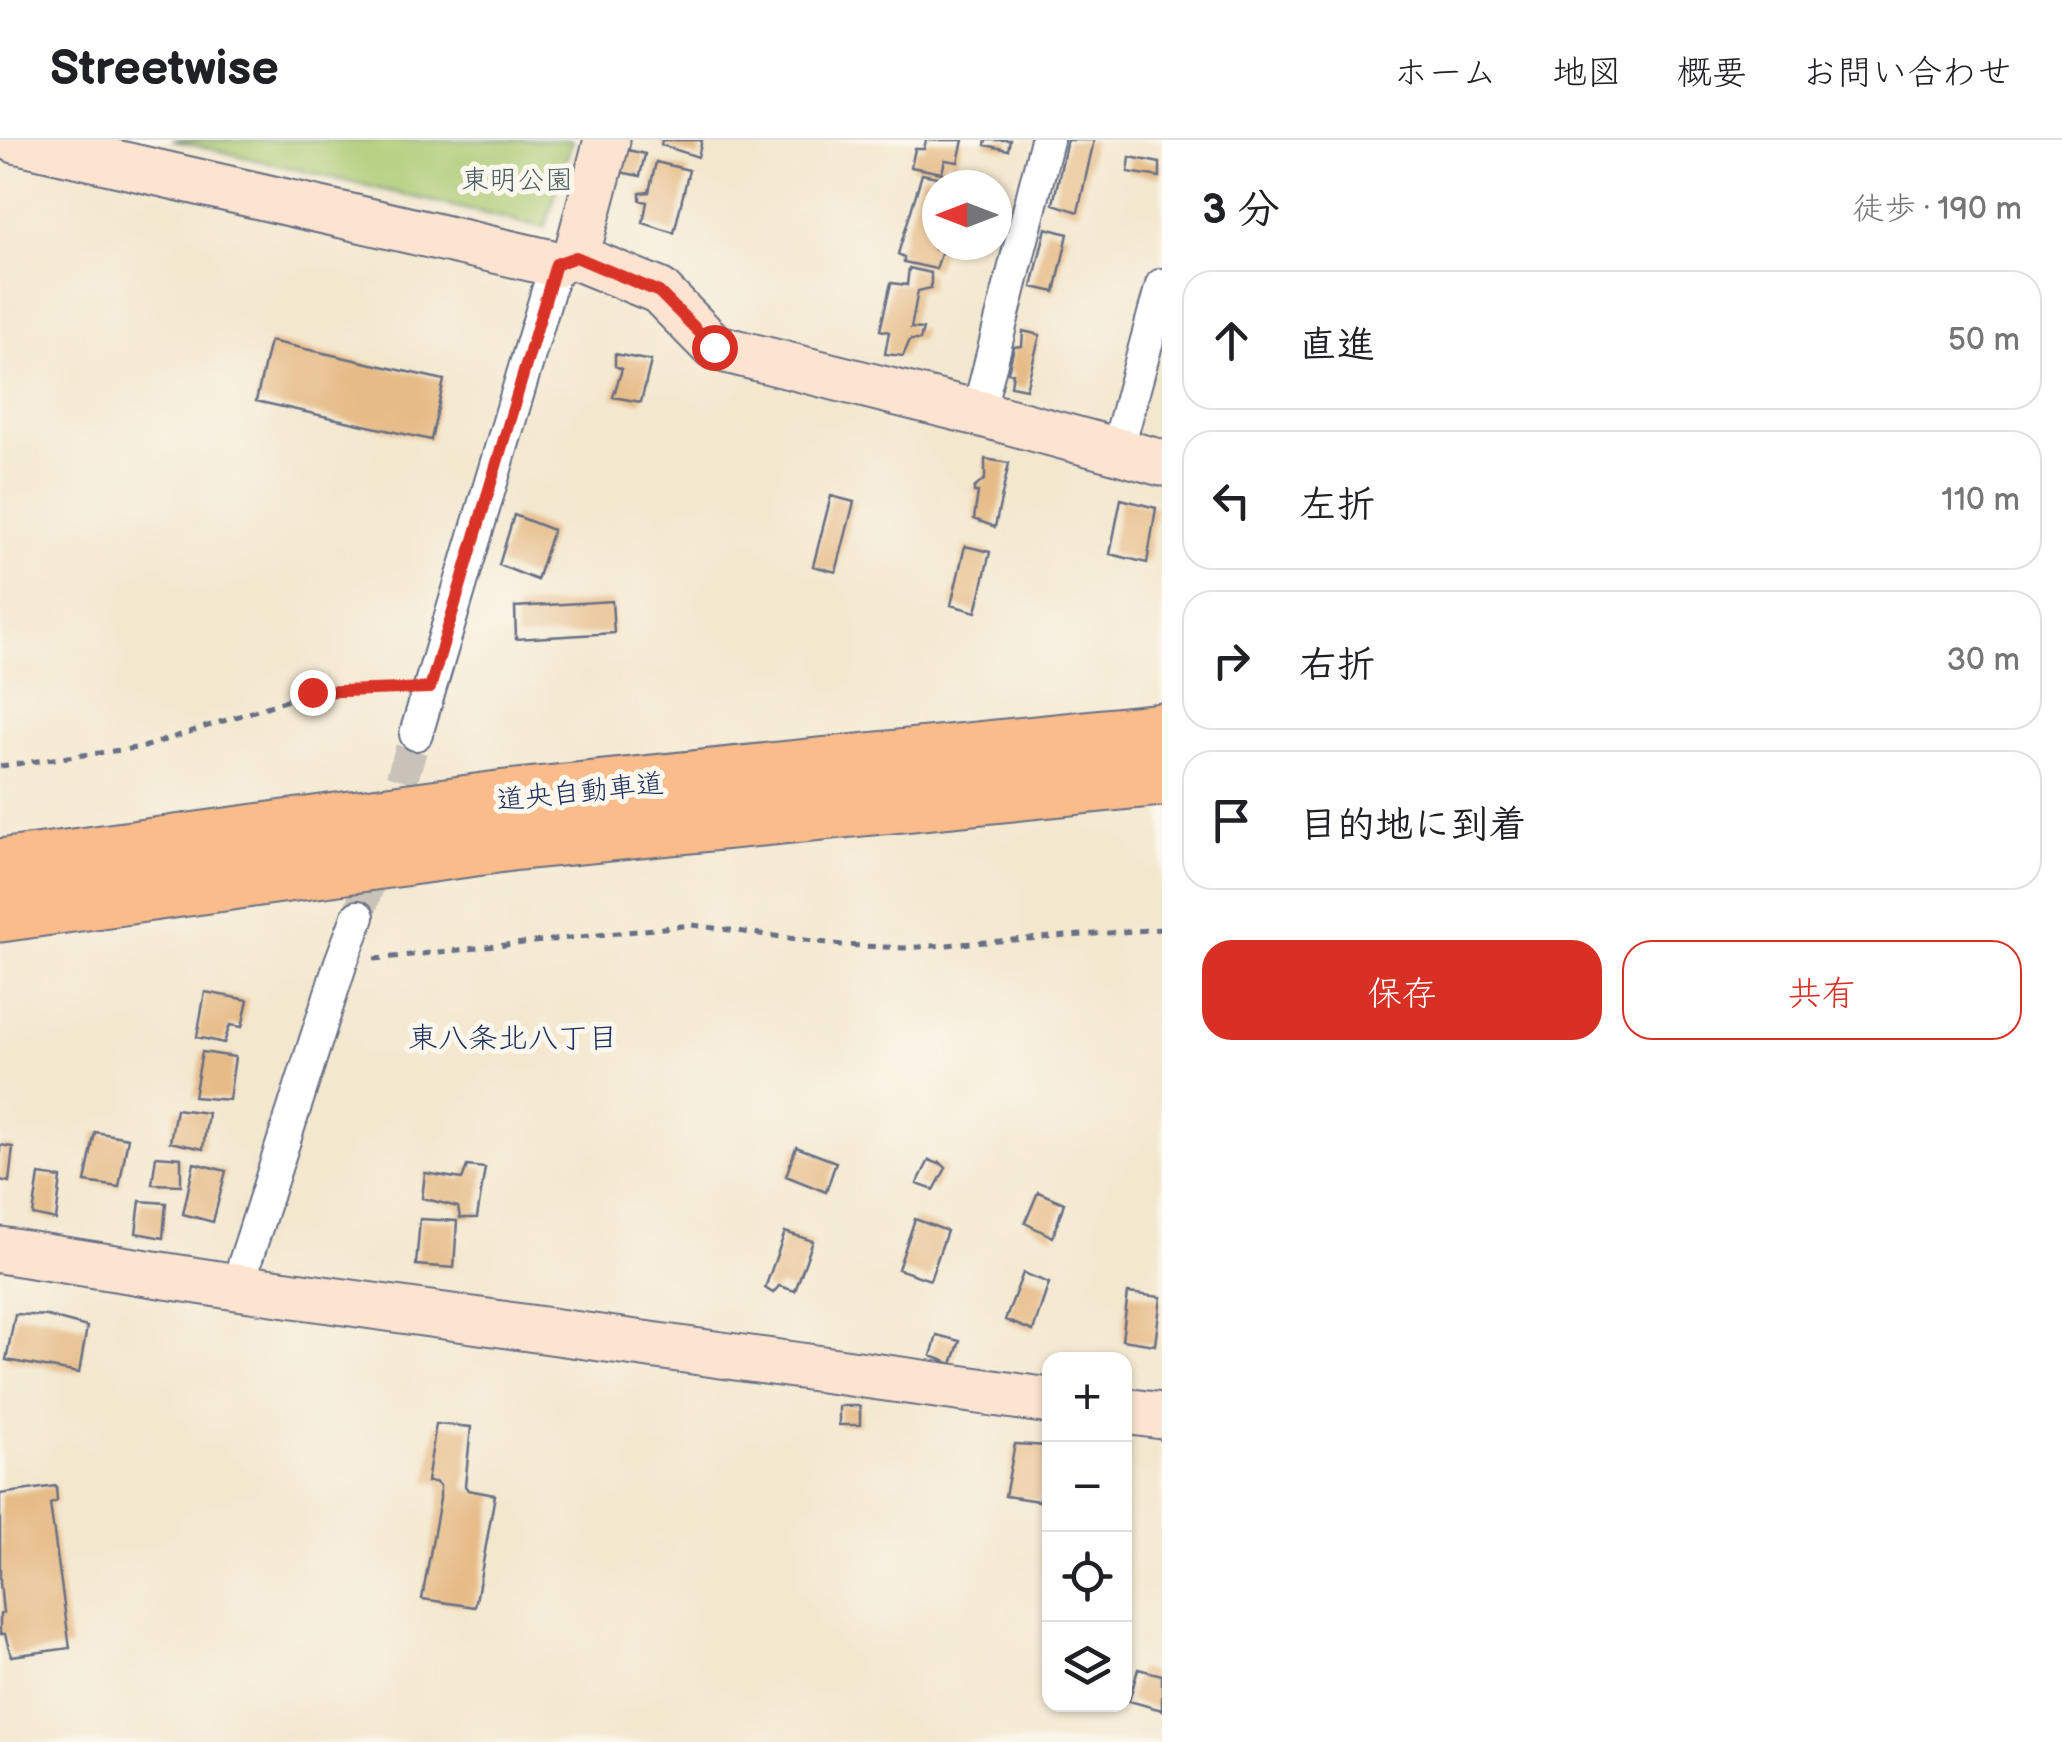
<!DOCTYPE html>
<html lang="ja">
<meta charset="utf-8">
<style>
:root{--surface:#fff;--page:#f6f6f6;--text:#202124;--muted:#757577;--line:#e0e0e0;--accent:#d93025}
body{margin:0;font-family:"Balsamiq Sans","Klee One",sans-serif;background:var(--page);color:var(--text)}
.controls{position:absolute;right:30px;bottom:30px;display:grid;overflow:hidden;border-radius:20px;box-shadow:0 2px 8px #0004}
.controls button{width:90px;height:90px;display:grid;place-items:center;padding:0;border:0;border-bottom:2px solid var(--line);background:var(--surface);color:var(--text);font:50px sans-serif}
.compass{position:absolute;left:922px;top:30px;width:90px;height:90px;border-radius:50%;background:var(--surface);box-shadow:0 2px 8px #0004;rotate:270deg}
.stop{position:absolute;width:30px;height:30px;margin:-22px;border:8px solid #d93025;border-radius:50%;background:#fff}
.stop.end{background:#d93025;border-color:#fff;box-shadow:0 2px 10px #0008}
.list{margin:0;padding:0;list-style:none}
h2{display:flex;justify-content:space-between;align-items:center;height:130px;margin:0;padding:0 40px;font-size:42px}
h2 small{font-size:32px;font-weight:400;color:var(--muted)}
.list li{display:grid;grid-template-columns:65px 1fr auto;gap:30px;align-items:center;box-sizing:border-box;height:140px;margin:0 20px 20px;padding:0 20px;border:2px solid var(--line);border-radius:30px}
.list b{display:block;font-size:38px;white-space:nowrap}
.list em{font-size:32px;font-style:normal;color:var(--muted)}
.actions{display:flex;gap:20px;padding:30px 40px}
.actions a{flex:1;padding:22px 0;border:2px solid var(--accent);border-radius:30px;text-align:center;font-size:35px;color:var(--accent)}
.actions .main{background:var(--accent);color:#fff}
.icon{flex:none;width:55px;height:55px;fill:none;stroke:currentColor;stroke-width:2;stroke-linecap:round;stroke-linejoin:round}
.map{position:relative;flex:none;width:1162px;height:1602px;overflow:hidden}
header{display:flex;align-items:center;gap:60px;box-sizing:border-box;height:140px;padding:0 50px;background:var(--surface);border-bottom:2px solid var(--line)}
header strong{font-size:48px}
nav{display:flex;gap:55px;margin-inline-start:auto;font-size:35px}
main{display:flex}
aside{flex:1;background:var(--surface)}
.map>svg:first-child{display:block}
.green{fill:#aac971;stroke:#627c68;stroke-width:2.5}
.building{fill:#e6bb87}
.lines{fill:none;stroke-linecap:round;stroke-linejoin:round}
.street-tunnel{stroke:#c8c2b8;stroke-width:32;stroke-dasharray:32 16;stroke-linecap:butt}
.street-casing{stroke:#676f85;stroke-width:36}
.secondary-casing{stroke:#676f85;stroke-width:49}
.highway-casing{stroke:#676f85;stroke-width:59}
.path{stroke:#676f85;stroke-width:5;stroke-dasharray:8 8;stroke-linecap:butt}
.street{stroke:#fff;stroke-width:32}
.secondary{stroke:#fde4d0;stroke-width:45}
.highway{stroke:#f9bc8a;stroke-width:55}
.route{stroke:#d93025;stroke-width:12}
.labels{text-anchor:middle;stroke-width:10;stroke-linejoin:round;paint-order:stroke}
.park-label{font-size:28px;fill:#465d64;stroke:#fbf7ec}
.street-label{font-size:28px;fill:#1b2f5e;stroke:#fbf7ec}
.neighbourhood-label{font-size:30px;fill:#1b2f5e;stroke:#fbf7ec}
</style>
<header>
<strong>Streetwise</strong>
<nav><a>ホーム</a><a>地図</a><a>概要</a><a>お問い合わせ</a></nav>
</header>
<main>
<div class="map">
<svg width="1162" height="1602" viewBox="0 0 1162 1602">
<rect width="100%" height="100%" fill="#fbf7ec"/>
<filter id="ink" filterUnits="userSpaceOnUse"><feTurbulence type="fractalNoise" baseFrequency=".01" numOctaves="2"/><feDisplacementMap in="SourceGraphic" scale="20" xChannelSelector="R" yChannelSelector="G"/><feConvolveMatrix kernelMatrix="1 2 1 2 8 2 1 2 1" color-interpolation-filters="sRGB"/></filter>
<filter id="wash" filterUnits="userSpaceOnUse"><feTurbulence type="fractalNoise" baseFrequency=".0048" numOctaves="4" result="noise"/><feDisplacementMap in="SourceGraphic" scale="40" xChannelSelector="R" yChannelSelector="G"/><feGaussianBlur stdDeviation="2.25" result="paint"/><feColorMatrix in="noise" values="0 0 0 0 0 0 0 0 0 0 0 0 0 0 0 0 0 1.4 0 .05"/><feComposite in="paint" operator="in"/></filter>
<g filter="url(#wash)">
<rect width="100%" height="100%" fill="#f3e7ce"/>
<path class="green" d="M172 0H572L545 88Z"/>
<g id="blocks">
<path class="building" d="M662 0H702L698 17 661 5Z
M926 0H963L958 22 945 20 942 33 911 27 915 9H924Z
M986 0H1010L1008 10 985 5Z
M1067 0H1094L1078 72 1053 64Z
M624 9 645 14 640 36 620 32Z
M1130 17 1160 23V37L1128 32Z
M656 22 689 30 674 93 643 83 647 62 640 60V53L649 52Z
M922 34 952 40 951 45H937V98L934 109 942 111 936 129 904 122V117L898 114Z
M1046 88 1068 94 1055 152 1032 147Z
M909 128 931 133V148L918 151 911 188 923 189 920 200H910L903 216 885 214 889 192 880 190 891 143 907 145Z
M1023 191 1040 195 1026 249 1011 246 1013 233 1008 232 1014 207 1022 206Z
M270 201 444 240 431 300 256 261Z
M615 214 651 221 641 262 613 257 622 229 615 226Z
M985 319 1009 323 995 387 974 379 978 352H974V348L985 339Z
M831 356 854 362 836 432 813 426Z
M1121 359 1156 368 1147 423 1110 414Z
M514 375 553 390 537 440 499 425Z
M965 406 990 412 976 472 951 465Z
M612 461 614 493 516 499 515 467Z
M205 852 248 860 242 887 230 885 224 903 197 897Z
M202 912 235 917 229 960 194 957Z
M176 969 208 973 203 1009 170 1002Z
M95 992 128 998 119 1047 85 1042Z
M0 1005 13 1007 9 1042 0 1040Z
M796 1007 836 1022 826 1052 786 1036Z
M156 1016 181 1018V1045L152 1044Z
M929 1020 939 1024 940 1022 946 1028 934 1050 917 1044Z
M194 1023 226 1031 213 1082 183 1074Z
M467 1026 485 1028 477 1078H460L458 1067 422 1058 425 1033 462 1039Z
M39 1035 61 1038 56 1080 33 1075Z
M1038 1052 1064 1063 1053 1097 1025 1083Z
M140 1061 166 1063 163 1098 136 1093Z
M420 1079 457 1081 454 1128 416 1125Z
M915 1079 947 1091 930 1140 898 1129Z
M785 1092 813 1101 795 1151 779 1146 773 1153 765 1148Z
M1023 1133 1049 1143 1033 1191 1005 1180Z
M1128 1153 1161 1157 1155 1205 1122 1200Z
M15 1174 47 1176 87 1187 79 1233 6 1220Z
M937 1195 960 1201 952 1224 931 1216Z
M839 1266H860V1285H839Z
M436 1284 471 1287 465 1346 468 1350 495 1355 475 1467 422 1459 440 1359V1346L435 1342H427Z
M1015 1304 1048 1306 1039 1361 1005 1356Z
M56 1346 57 1361 50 1364 70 1508 11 1516 5 1494H0V1474L3 1473 0 1443V1354Z
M1138 1529 1162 1535V1570L1129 1561Z"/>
</g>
</g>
<g filter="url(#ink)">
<use href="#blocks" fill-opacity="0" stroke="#676f85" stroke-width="2.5"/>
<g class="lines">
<path class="street-tunnel" d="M358 777 416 594"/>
<defs>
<path id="street" d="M978 273 1047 0
M1117 311 1162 145
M416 594 556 124 575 117
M237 1147 341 822 358 777"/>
<path id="secondary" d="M15 0 556 124
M607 0 576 117 659 151 714 207 978 273 1162 323
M0 1110 237 1147 1050 1261
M1124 1271 1162 1276"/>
<path id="highway" d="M0 727 506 658 1162 591
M0 774 511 703 1162 638"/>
</defs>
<use href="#street" class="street-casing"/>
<use href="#secondary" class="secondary-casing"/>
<use href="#highway" class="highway-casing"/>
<path class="path" d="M0 626 144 607 312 552 402 549
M374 819 692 785 842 805 905 808 1162 789"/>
<use href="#street" class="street"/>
<use href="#secondary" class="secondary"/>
<use href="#highway" class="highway"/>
</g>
</g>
<g class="lines" filter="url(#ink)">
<path class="route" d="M312 552 430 548 556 124 576 117 659 152 714 207"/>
</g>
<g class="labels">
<g class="park-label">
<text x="517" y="49">東明公園</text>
</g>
<g class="street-label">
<text transform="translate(580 651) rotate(-6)" y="10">道央自動車道</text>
</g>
<g class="neighbourhood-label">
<text x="513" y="908">東八条北八丁目</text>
</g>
</g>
</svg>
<div class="controls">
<button>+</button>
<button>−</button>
<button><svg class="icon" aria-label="locate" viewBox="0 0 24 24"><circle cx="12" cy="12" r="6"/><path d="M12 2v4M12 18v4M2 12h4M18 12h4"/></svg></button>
<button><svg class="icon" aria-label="layers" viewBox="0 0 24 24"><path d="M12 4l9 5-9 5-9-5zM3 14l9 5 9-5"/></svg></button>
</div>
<svg class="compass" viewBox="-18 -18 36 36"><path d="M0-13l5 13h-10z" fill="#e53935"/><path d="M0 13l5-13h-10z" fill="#757577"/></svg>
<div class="stop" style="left:714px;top:207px"></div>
<div class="stop end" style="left:312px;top:552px"></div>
</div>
<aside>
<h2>3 分<small>徒歩 · 190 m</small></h2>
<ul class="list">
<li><svg class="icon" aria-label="ahead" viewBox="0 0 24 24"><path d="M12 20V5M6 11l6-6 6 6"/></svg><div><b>直進</b></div><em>50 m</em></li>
<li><svg class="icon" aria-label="left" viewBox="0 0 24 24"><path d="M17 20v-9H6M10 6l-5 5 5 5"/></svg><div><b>左折</b></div><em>110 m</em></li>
<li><svg class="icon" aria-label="right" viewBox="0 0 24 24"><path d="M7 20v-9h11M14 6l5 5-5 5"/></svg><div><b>右折</b></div><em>30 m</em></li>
<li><svg class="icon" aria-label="arrive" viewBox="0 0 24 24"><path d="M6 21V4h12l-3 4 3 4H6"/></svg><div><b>目的地に到着</b></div></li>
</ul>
<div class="actions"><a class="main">保存</a><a>共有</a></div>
</aside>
</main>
